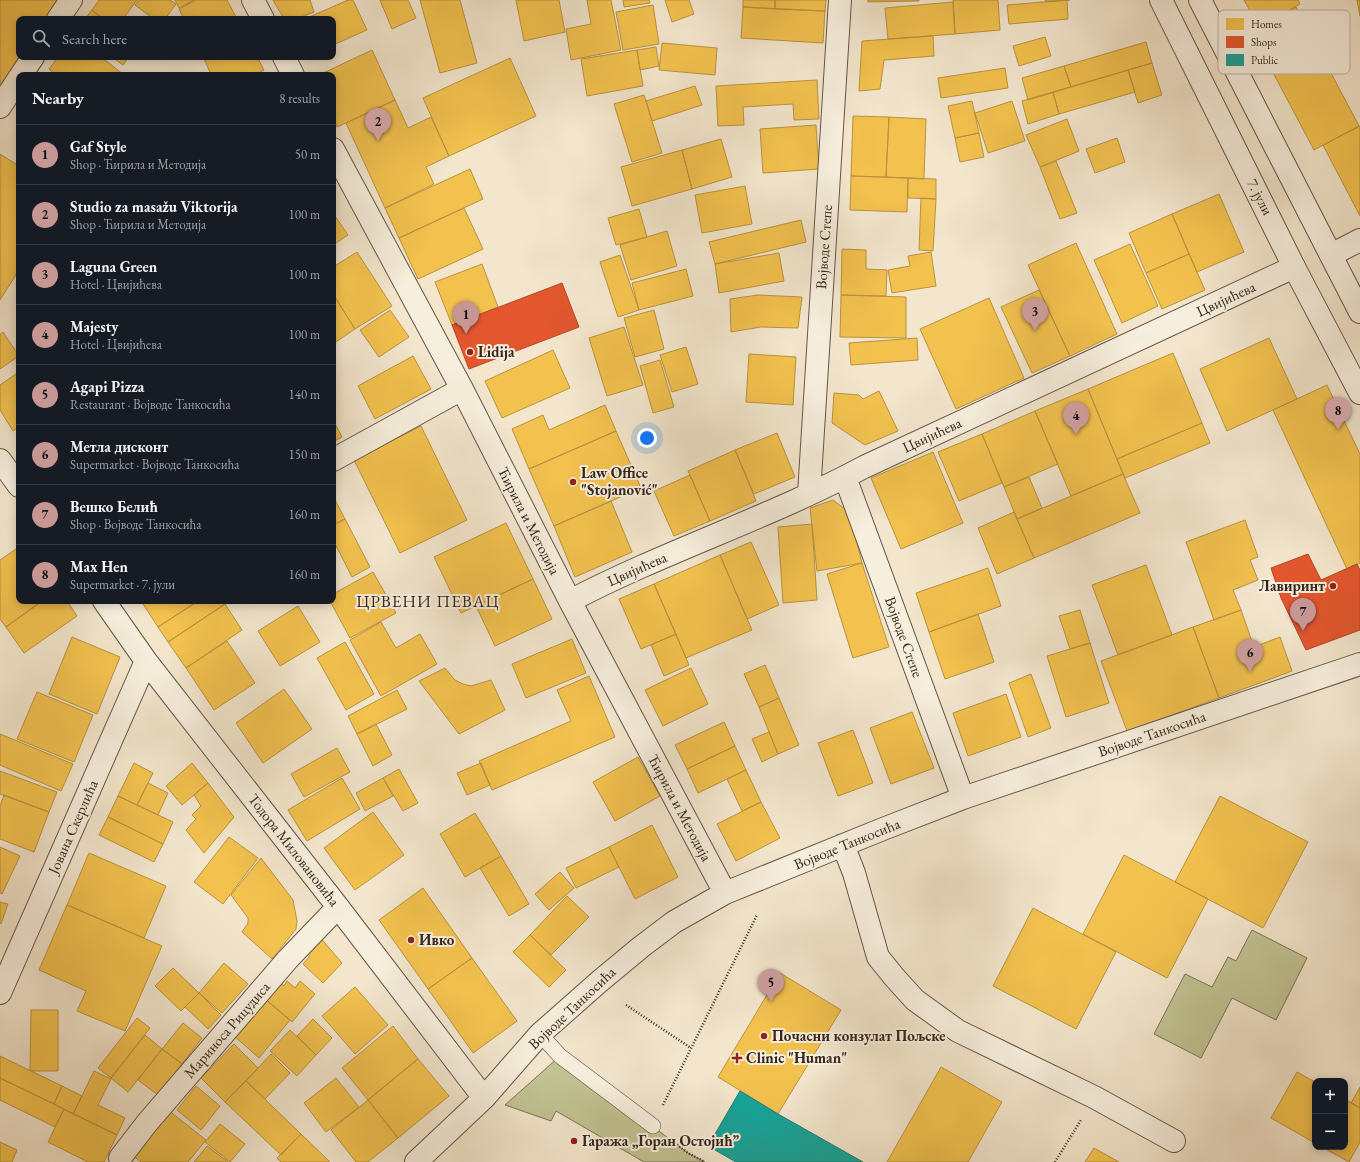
<!DOCTYPE html>
<meta charset="utf-8">
<style>
:root{--surface:#171b24;--page:#242831;--text:#f1f3f6;--muted:#9ea1a6;--line:#363941;--accent:#c59692}
body{margin:0;font-family:"EB Garamond",serif;background:var(--page);color:var(--text)}
.controls{position:absolute;right:12px;bottom:12px;display:grid;overflow:hidden;border-radius:8px;box-shadow:0 2px 10px #0003}
.controls button{width:36px;height:36px;display:grid;place-items:center;padding:0;border:0;border-bottom:1px solid var(--line);background:var(--surface);color:var(--text);font:20px sans-serif}
.you{position:absolute;left:647px;top:438px;width:14px;height:14px;margin:-10px;border:3px solid #fff;border-radius:50%;background:#1a73e8;box-shadow:0 0 0 6px #1a73e833}
.badge{display:grid;place-items:center;width:26px;height:26px;border-radius:50%;background:var(--accent);color:#111;font-size:13px;font-weight:700}
.pin{position:absolute;translate:-50% -33px;filter:drop-shadow(0 1px 2px #0008)}
.pin::after{content:'';position:absolute;top:21px;width:14px;height:12px;background:inherit;clip-path:polygon(0 0,100% 0,50% 100%)}
.list{margin:0;padding:0;list-style:none}
h2{display:flex;justify-content:space-between;align-items:center;height:52px;margin:0;padding:0 16px;font-size:17px}
h2 small{font-size:13px;font-weight:400;color:var(--muted)}
.list li{display:grid;grid-template-columns:26px 1fr auto;gap:12px;align-items:center;box-sizing:border-box;height:60px;padding:0 16px;border-top:1px solid var(--line)}
.list b{display:block;font-size:15px;white-space:nowrap}
.list p{margin:0;font-size:13px;white-space:nowrap;color:var(--muted)}
.list em{font-size:13px;font-style:normal;color:var(--muted)}
.icon{flex:none;width:22px;height:22px;fill:none;stroke:currentColor;stroke-width:2;stroke-linecap:round;stroke-linejoin:round}
.map{position:relative;flex:none;width:1360px;height:1162px;overflow:hidden}
.search{position:absolute;background:var(--surface);box-shadow:0 2px 10px #0003;left:16px;top:16px;width:320px;height:44px;display:flex;align-items:center;gap:10px;box-sizing:border-box;padding:0 14px;border-radius:8px;color:var(--muted);font-size:15px}
.panel{position:absolute;background:var(--surface);box-shadow:0 2px 10px #0003;left:16px;top:72px;width:320px;height:532px;border-radius:8px}
.map>svg:first-child{display:block}
.green{fill:#c2c393;stroke:#7c7457}
.homes{fill:#f2c14e;stroke:#b9923f}
.shops{fill:#e4572e;stroke:#b04828}
.public{fill:#17a398;stroke:#207d72}
.lines{fill:none;stroke-linecap:round;stroke-linejoin:round}
.service-casing{stroke:#645548;stroke-width:16}
.minor-casing{stroke:#645548;stroke-width:24}
.tertiary-casing{stroke:#645548;stroke-width:24}
.path{stroke:#35251b;stroke-width:2.5;stroke-dasharray:1 2;stroke-linecap:butt}
.service{stroke:#f7efde;stroke-width:15}
.minor{stroke:#f7efde;stroke-width:22}
.tertiary{stroke:#f7efde;stroke-width:22}
.poi-dot{fill:#8f2418;stroke:#f7efde;stroke-width:1.5}
.labels{text-anchor:middle;stroke-width:4;stroke-linejoin:round;paint-order:stroke}
.street-label{font-size:15px;fill:#35251b;stroke:#f7efde}
.poi-label{font-size:15px;font-weight:bold;fill:#35251b;stroke:#f7efde;text-anchor:start}
.quarter-label{font-size:17px;letter-spacing:1px;fill:#35251b;stroke:#f7efde}
.key{fill:#f7efde;stroke:#bdb2a4;stroke-width:1}
.key-label{font-size:11px;fill:#35251b}
</style>
<div class="map">
<svg width="1360" height="1162" viewBox="0 0 1360 1162">
<rect width="100%" height="100%" fill="#f3e6cd"/>
<filter id="stains"><feTurbulence type="fractalNoise" baseFrequency=".005" numOctaves="4"/><feColorMatrix values="0 0 0 0 .2 0 0 0 0 .09 0 0 0 0 .02 0 0 0 .5 -.17"/></filter>
<radialGradient id="worn" r=".72"><stop offset=".6" stop-color="#630" stop-opacity="0"/><stop offset="1" stop-color="#630" stop-opacity=".3"/></radialGradient>
<path class="green" d="M1252 930 1307 958 1276 1020 1232 998 1201 1058 1154 1034 1185 974 1212 987 1228 957 1236 961Z
M560 1056 688 1153 705 1162H644L556 1111 551 1121 505 1105Z"/>
<path class="homes" d="M0 0H59L46 19H19V57H20L2 84 0 83Z
M99 0H137L123 19H103L92 10Z
M139 0H170L176 4 165 19H154L135 5Z
M175 0H194L179 8Z
M196 0H227L237 19H184L179 9Z
M273 0H310L314 12 296 19H284Z
M348 0H353L367 30 333 45V19H305Z
M380 0H408L416 18 392 29Z
M420 0H460L477 63 440 73Z
M516 0H559L565 32 524 41Z
M587 0H611L621 50 571 60 566 29 591 24Z
M623 0H649L650 3 624 7Z
M665 0H689L694 14 672 22Z
M743 0H775V9L743 7Z
M775 0H826L825 11 775 9Z
M868 0H919V1L868 2Z
M953 0H998L1000 30 955 34Z
M1045 0H1070L1046 2Z
M1067 0 1068 19 1009 24 1007 5Z
M1244 0H1298L1300 4 1259 27Z
M1357 0H1360V16Z
M953 2 955 34 888 39 885 8Z
M653 5 659 44 623 50 616 12Z
M743 7 825 11 823 43 741 38Z
M1296 7 1359 126 1314 150 1251 31Z
M92 10 103 19H85Z
M933 36 934 56 884 60 880 89 859 91 862 41Z
M1045 37 1051 56 1019 66 1013 46Z
M1146 42 1152 63 1071 87 1064 66Z
M662 43 717 48 715 75 659 70Z
M656 47 659 66 640 70 637 50Z
M372 50 395 100 337 127 333 119V75H319Z
M637 50 643 86 587 96 581 59Z
M58 57H101L124 75H56L49 69Z
M112 57H129L123 65Z
M205 57H257L264 70 254 75H211L204 58Z
M510 58 536 116 449 156 423 98Z
M1152 63 1162 95 1138 103 1128 70Z
M1064 66 1071 87 1028 100 1022 78Z
M1005 68 1008 88 941 98 938 78Z
M1128 70 1135 92 1059 114 1053 92Z
M817 80 819 119 794 120 793 104 743 107 744 125 718 126 716 86Z
M695 86 702 105 652 121 646 101Z
M1053 92 1059 114 1028 124 1022 101Z
M644 95 662 153 632 162 614 104Z
M395 100 408 128 431 117 449 156 426 167 434 184 385 208 346 123Z
M972 101 979 133 955 138 948 106Z
M1012 101 1025 141 988 153 975 113Z
M853 116 889 117 886 177 851 176Z
M889 117 926 119 924 179 886 177Z
M1067 119 1079 151 1040 167 1026 135Z
M816 125 819 169 763 173 760 129Z
M1360 126V216L1323 145Z
M979 133 984 157 960 162 955 138Z
M1117 138 1125 162 1095 173 1086 149Z
M721 139 732 177 692 189 682 150Z
M682 150 692 189 632 206 621 167Z
M0 154 19 166V270L0 300Z
M1056 161 1077 213 1060 219 1040 167Z
M470 169 483 199 399 238 385 208Z
M851 176 908 178 907 212 850 210Z
M908 178 936 179V199L908 198Z
M745 186 752 224 702 233 695 195Z
M1219 194 1244 252 1197 272 1172 214Z
M921 198 936 199 933 251 919 250Z
M464 208 483 249 418 279 399 238Z
M639 209 647 237 616 245 608 218Z
M1172 214 1189 254 1146 273 1129 233Z
M335 216 348 235 333 245V217Z
M801 220 806 242 715 264 709 242Z
M667 231 677 266 631 280 620 245Z
M1076 243 1117 334 1070 356 1028 265Z
M1130 244 1158 306 1122 323 1094 260Z
M842 249 866 250V269L887 270 886 296 841 295Z
M357 252 392 306 355 329 333 294V267Z
M931 252 936 286 892 293 888 270 910 266 908 256Z
M779 253 784 281 719 293 715 264Z
M1189 254 1205 290 1162 309 1146 273Z
M620 255 639 310 618 317 600 262Z
M482 264 498 307 452 325 435 282Z
M686 269 693 296 639 310 632 283Z
M1039 290 1070 356 1032 373 1001 307Z
M333 294 355 329 333 344Z
M758 295 802 297 798 328 761 327 731 332 730 299Z
M841 295 906 297V338L840 337Z
M989 298 1024 378 956 409 920 329Z
M390 310 409 337 379 357 360 330Z
M654 310 664 349 635 357 624 318Z
M624 327 643 385 607 396 589 338Z
M3 332 19 356 0 369V334Z
M917 338 918 360 851 365 849 343Z
M1269 338 1297 399 1227 431 1200 369Z
M686 347 698 384 672 392 660 355Z
M553 350 570 388 502 418 485 381Z
M1173 353 1202 423 1117 459 1088 389Z
M749 354 796 357 793 405 746 402Z
M413 356 431 389 375 419 358 386Z
M660 360 674 407 653 413 640 366Z
M16 374 19 379V427L13 431 0 410V385Z
M1327 385 1360 454V563L1347 569 1273 410Z
M1088 389 1123 474 1071 496 1035 411Z
M879 391 898 431 865 445 832 423 834 393 859 395 863 399Z
M605 405 616 431 529 469 512 429 543 415 549 430Z
M1035 411 1058 464 1004 487 982 434Z
M333 420 342 437 333 442Z
M1202 423 1210 443 1125 478 1117 459Z
M421 426 467 520 400 553 354 460Z
M616 431 641 488 554 526 529 469Z
M777 433 795 477 754 494 735 450Z
M982 434 1002 483 959 501 938 452Z
M735 450 756 501 710 521 688 471Z
M933 452 963 523 901 549 871 478Z
M1123 474 1140 513 1034 558 1017 519Z
M690 475 710 521 674 536 654 491Z
M1029 477 1042 508 1017 519 1004 487Z
M333 496 345 519 333 525Z
M833 500 849 512 862 563 817 571 810 508Z
M611 501 632 552 575 577 554 526Z
M1014 512 1034 558 997 574 978 528Z
M345 519 370 567 352 577 333 540V525Z
M1245 520 1258 557 1250 560 1258 580 1233 590 1241 610 1214 620 1186 542Z
M506 523 533 579 461 613 434 557Z
M812 524 817 600 783 603 778 527Z
M751 542 779 605 747 619 720 555Z
M19 547V601H42L6 627 0 619V560Z
M720 555 752 630 686 658 654 584Z
M862 563 889 647 853 658 827 574Z
M1146 565 1172 635 1118 655 1092 585Z
M988 568 1001 606 929 632 916 593Z
M373 572 396 613 350 638 330 601H333V594Z
M533 579 552 619 495 646 476 606Z
M654 584 676 634 641 649 619 599Z
M42 601H67L77 616 24 653 6 627Z
M141 601H198L158 627Z
M198 601H223L225 604 168 642 158 627Z
M225 604 242 630 186 668 168 642Z
M298 606 320 642 280 666 258 631Z
M1080 610 1090 643 1070 649 1059 616Z
M1241 610 1254 647 1280 637 1292 671 1219 698 1193 627Z
M978 614 994 662 945 679 929 632Z
M381 622 396 648 420 634 437 664 381 696 350 640Z
M1193 627 1219 698 1127 731 1101 661Z
M676 634 689 665 664 676 651 645Z
M72 637 120 657 97 714 49 694Z
M572 639 586 673 526 698 512 664Z
M227 641 255 683 214 710 186 668Z
M345 642 374 694 346 710 317 658Z
M1090 643 1109 703 1066 717 1047 656Z
M765 665 779 698 759 707 744 674Z
M445 668 455 680 463 684 471 686 491 680 505 710 459 734 419 681Z
M691 668 708 704 663 726 645 690Z
M1031 674 1051 728 1028 737 1009 683Z
M589 676 615 737 492 790 479 761 571 721 557 690Z
M284 689 312 729 263 763 236 723Z
M397 690 407 709 357 734 348 716Z
M37 692 93 715 74 762 17 739Z
M1006 694 1021 737 968 756 953 713Z
M779 698 799 745 778 754 759 707Z
M912 712 934 768 891 784 870 728Z
M724 722 735 746 687 769 675 745Z
M376 724 392 755 373 766 357 734Z
M853 730 873 783 838 796 818 743Z
M769 732 778 754 762 762 752 739Z
M0 734 73 764 61 791 0 765Z
M735 746 746 770 698 793 687 769Z
M337 748 350 772 304 797 291 774Z
M638 757 660 796 615 821 593 782Z
M134 763 153 773 137 805 118 796Z
M192 763 208 783 182 805 166 786Z
M481 763 490 785 467 795 457 773Z
M399 769 418 803 403 811 383 778Z
M746 770 761 802 742 811 727 779Z
M0 771 57 792 49 812 0 794Z
M342 778 360 809 307 841 288 810Z
M383 778 393 796 365 811 356 793Z
M148 783 168 793 158 815 137 805Z
M208 783 234 817 204 853 186 830 196 819 192 815 201 806 194 795Z
M4 795 49 812 34 852 0 839V806Z
M118 796 173 822 163 844 108 817Z
M1220 796 1308 842 1263 928 1175 882Z
M761 802 780 838 736 861 717 824Z
M373 812 404 855 355 890 324 848Z
M475 813 501 856 465 877 440 834Z
M108 817 163 844 154 862 99 835Z
M652 825 678 877 635 899 609 847Z
M229 837 258 858 223 904 194 882Z
M0 847 20 856 2 894 0 893Z
M609 847 619 867 576 888 566 868Z
M89 853 166 886 144 938 67 905Z
M1124 855 1208 899 1167 978 1083 934Z
M501 856 529 904 509 916 480 868Z
M261 858 293 900 297 921 296 929 272 959 242 932 248 923V918L231 895Z
M560 872 574 888 549 910 535 894Z
M423 888 472 958 428 989 379 920Z
M567 896 589 917 551 955 530 935Z
M0 902 8 904 1 924 0 923Z
M67 905 162 946 125 1031 77 1011 86 991 39 970Z
M1033 908 1116 952 1076 1029 993 986Z
M318 935 342 963 323 983 303 964 310 956 303 950Z
M530 935 566 970 549 987 513 952Z
M472 958 517 1021 473 1053 428 989Z
M224 963 248 984 222 1013 199 993Z
M173 968 199 993 181 1011 155 986Z
M780 973 841 1010 778 1114 718 1077Z
M275 979 284 986 287 981 295 988 300 981 315 994 292 1022 264 998Z
M355 987 388 1025 355 1054 322 1016Z
M199 993 221 1015 208 1029 185 1007Z
M264 998 290 1020 259 1058 233 1035Z
M31 1010H58V1071H30Z
M137 1018 150 1028 111 1078 98 1068Z
M313 1019 332 1038 316 1055 297 1036Z
M183 1023 202 1038 182 1064 162 1049Z
M393 1026 418 1059 368 1100 342 1068Z
M290 1030 316 1055 297 1076 270 1051Z
M145 1035 162 1049 128 1092 111 1078Z
M234 1044 258 1068 225 1102 201 1078Z
M162 1049 182 1064 158 1095 138 1080Z
M271 1054 290 1073 265 1099 246 1081Z
M0 1056 62 1086 54 1104 0 1078Z
M418 1059 449 1096 398 1138 368 1100Z
M941 1067 1002 1102 968 1162H887Z
M94 1071 111 1079 98 1105 125 1118 117 1135 73 1114Z
M1297 1072 1315 1082V1143L1271 1118Z
M0 1078 64 1109 55 1127 0 1100Z
M336 1078 359 1107 326 1132 304 1103Z
M246 1081 301 1134 281 1155 225 1102Z
M62 1086 82 1096 73 1114 54 1104Z
M196 1086 220 1106 201 1130 177 1110Z
M1360 1087V1108L1351 1103Z
M1345 1099 1360 1108V1142L1349 1162 1322 1147H1345Z
M368 1100 398 1138 368 1162H356L331 1130Z
M64 1109 117 1135 104 1162H88L48 1142Z
M167 1109 206 1140 188 1162H141L131 1154Z
M220 1124 245 1144 230 1162 205 1142Z
M301 1134 330 1162H281L277 1158Z
M0 1142 17 1150 12 1162H0Z
M207 1146 228 1162H194Z
M1094 1148 1119 1162H1085Z"/>
<path class="shops" d="M562 283 579 327 469 369 452 325Z
M1308 554 1321 580 1357 564 1360 570V630L1306 650 1281 598 1271 568Z"/>
<path class="public" d="M740 1091 778 1114 863 1162H736L708 1146Z"/>
<g class="lines">
<defs>
<path id="service" d="M540 1034 560 1056 653 1126"/>
<path id="minor" d="M253 0 263 19
M58 19 71 0
M284 57 293 75
M21 75 33 57
M0 107 19 78
M333 149 462 389 570 601 725 893
M1331 255 1360 240
M0 460 19 486
M333 460 462 389
M845 477 963 798
M809 494 840 0
M104 601 146 661 338 907 484 1098
M570 601C665 551 769 518 864 467L1294 267
M843 845 854 873 878 957 895 978 915 1000 958 1031 1094 1097 1174 1141
M0 993 146 661
M120 1158 147 1123 288 959 338 907
M416 1162 484 1098 540 1034 600 981 641 947 674 922 725 893 883 829 963 798 1360 664"/>
<path id="tertiary" d="M1161 0 1294 267 1360 393
M1200 0 1360 312"/>
</defs>
<use href="#service" class="service-casing"/>
<use href="#minor" class="minor-casing"/>
<use href="#tertiary" class="tertiary-casing"/>
<path class="path" d="M626 1005 691 1048
M663 1105 757 915
M670 1139 688 1153 705 1162
M1055 1162 1081 1120"/>
<use href="#service" class="service"/>
<use href="#minor" class="minor"/>
<use href="#tertiary" class="tertiary"/>
</g>
<g class="poi-dot">
<circle cx="470" cy="352" r="4"/>
<circle cx="573" cy="482" r="4"/>
<circle cx="1333" cy="586" r="4"/>
<circle cx="411" cy="940" r="4"/>
<circle cx="764" cy="1036" r="4"/>
<path d="M735 1052h4v4h4v4h-4v4h-4v-4h-4v-4h4z"/>
<circle cx="574" cy="1141" r="4"/>
</g>
<g class="labels">
<g class="street-label">
<text transform="translate(1260 197) rotate(63)" y="5">7. јули</text>
<text transform="translate(824 247) rotate(-86)" y="5">Војводе Степе</text>
<text transform="translate(1226 299) rotate(-25)" y="5">Цвијићева</text>
<text transform="translate(932 435) rotate(-25)" y="5">Цвијићева</text>
<text transform="translate(529 521) rotate(63)" y="5">Ћирила и Методија</text>
<text transform="translate(637 569) rotate(-24)" y="5">Цвијићева</text>
<text transform="translate(904 637) rotate(70)" y="5">Војводе Степе</text>
<text transform="translate(1152 734) rotate(-19)" y="5">Војводе Танкосића</text>
<text transform="translate(680 808) rotate(62)" y="5">Ћирила и Методија</text>
<text transform="translate(73 827) rotate(-66)" y="5">Јована Скерлића</text>
<text transform="translate(847 844) rotate(-22)" y="5">Војводе Танкосића</text>
<text transform="translate(294 850) rotate(52)" y="5">Тодора Миловановића</text>
<text transform="translate(572 1008) rotate(-43)" y="5">Војводе Танкосића</text>
<text transform="translate(227 1030) rotate(-49)" y="5">Мариноса Рицудиса</text>
</g>
<g class="poi-label">
<text x="478" y="357">Lidija</text>
<text x="581" y="478">Law Office<tspan x="581" dy="17">"Stojanović"</tspan></text>
<text x="1325" y="591" text-anchor="end">Лавиринт</text>
<text x="419" y="945">Ивко</text>
<text x="772" y="1041">Почасни конзулат Пољске</text>
<text x="746" y="1063">Clinic "Human"</text>
<text x="582" y="1146">Гаража „Горан Остојић”</text>
</g>
<g class="quarter-label">
<text x="428" y="607">ЦРВЕНИ ПЕВАЦ</text>
</g>
</g>
<rect x="1218" y="10" width="132" height="64" rx="6" class="key"/>
<rect x="1226" y="18" width="18" height="12" fill="#f2c14e"/>
<rect x="1226" y="36" width="18" height="12" fill="#e4572e"/>
<rect x="1226" y="54" width="18" height="12" fill="#17a398"/>
<g class="key-label">
<text x="1251" y="28">Homes</text>
<text x="1251" y="46">Shops</text>
<text x="1251" y="64">Public</text>
</g>
<rect width="100%" height="100%" filter="url(#stains)"/>
<rect width="100%" height="100%" fill="url(#worn)"/>
</svg>
<div class="controls">
<button>+</button>
<button>−</button>
</div>
<div class="you"></div>
<div class="pin badge" style="left:466px;top:334px">1</div>
<div class="pin badge" style="left:378px;top:141px">2</div>
<div class="pin badge" style="left:1035px;top:331px">3</div>
<div class="pin badge" style="left:1076px;top:435px">4</div>
<div class="pin badge" style="left:771px;top:1002px">5</div>
<div class="pin badge" style="left:1250px;top:672px">6</div>
<div class="pin badge" style="left:1303px;top:631px">7</div>
<div class="pin badge" style="left:1338px;top:430px">8</div>
<div class="search"><svg class="icon" aria-label="search" viewBox="0 0 24 24"><circle cx="10" cy="10" r="6"/><path d="M15 15l6 6"/></svg>Search here</div>
<section class="panel">
<h2>Nearby<small>8 results</small></h2>
<ul class="list">
<li><span class="badge">1</span><div><b>Gaf Style</b><p>Shop · Ћирила и Методија</p></div><em>50 m</em></li>
<li><span class="badge">2</span><div><b>Studio za masažu Viktorija</b><p>Shop · Ћирила и Методија</p></div><em>100 m</em></li>
<li><span class="badge">3</span><div><b>Laguna Green</b><p>Hotel · Цвијићева</p></div><em>100 m</em></li>
<li><span class="badge">4</span><div><b>Majesty</b><p>Hotel · Цвијићева</p></div><em>100 m</em></li>
<li><span class="badge">5</span><div><b>Agapi Pizza</b><p>Restaurant · Војводе Танкосића</p></div><em>140 m</em></li>
<li><span class="badge">6</span><div><b>Метла дисконт</b><p>Supermarket · Војводе Танкосића</p></div><em>150 m</em></li>
<li><span class="badge">7</span><div><b>Вешко Белић</b><p>Shop · Војводе Танкосића</p></div><em>160 m</em></li>
<li><span class="badge">8</span><div><b>Max Hen</b><p>Supermarket · 7. јули</p></div><em>160 m</em></li>
</ul>
</section>
</div>
